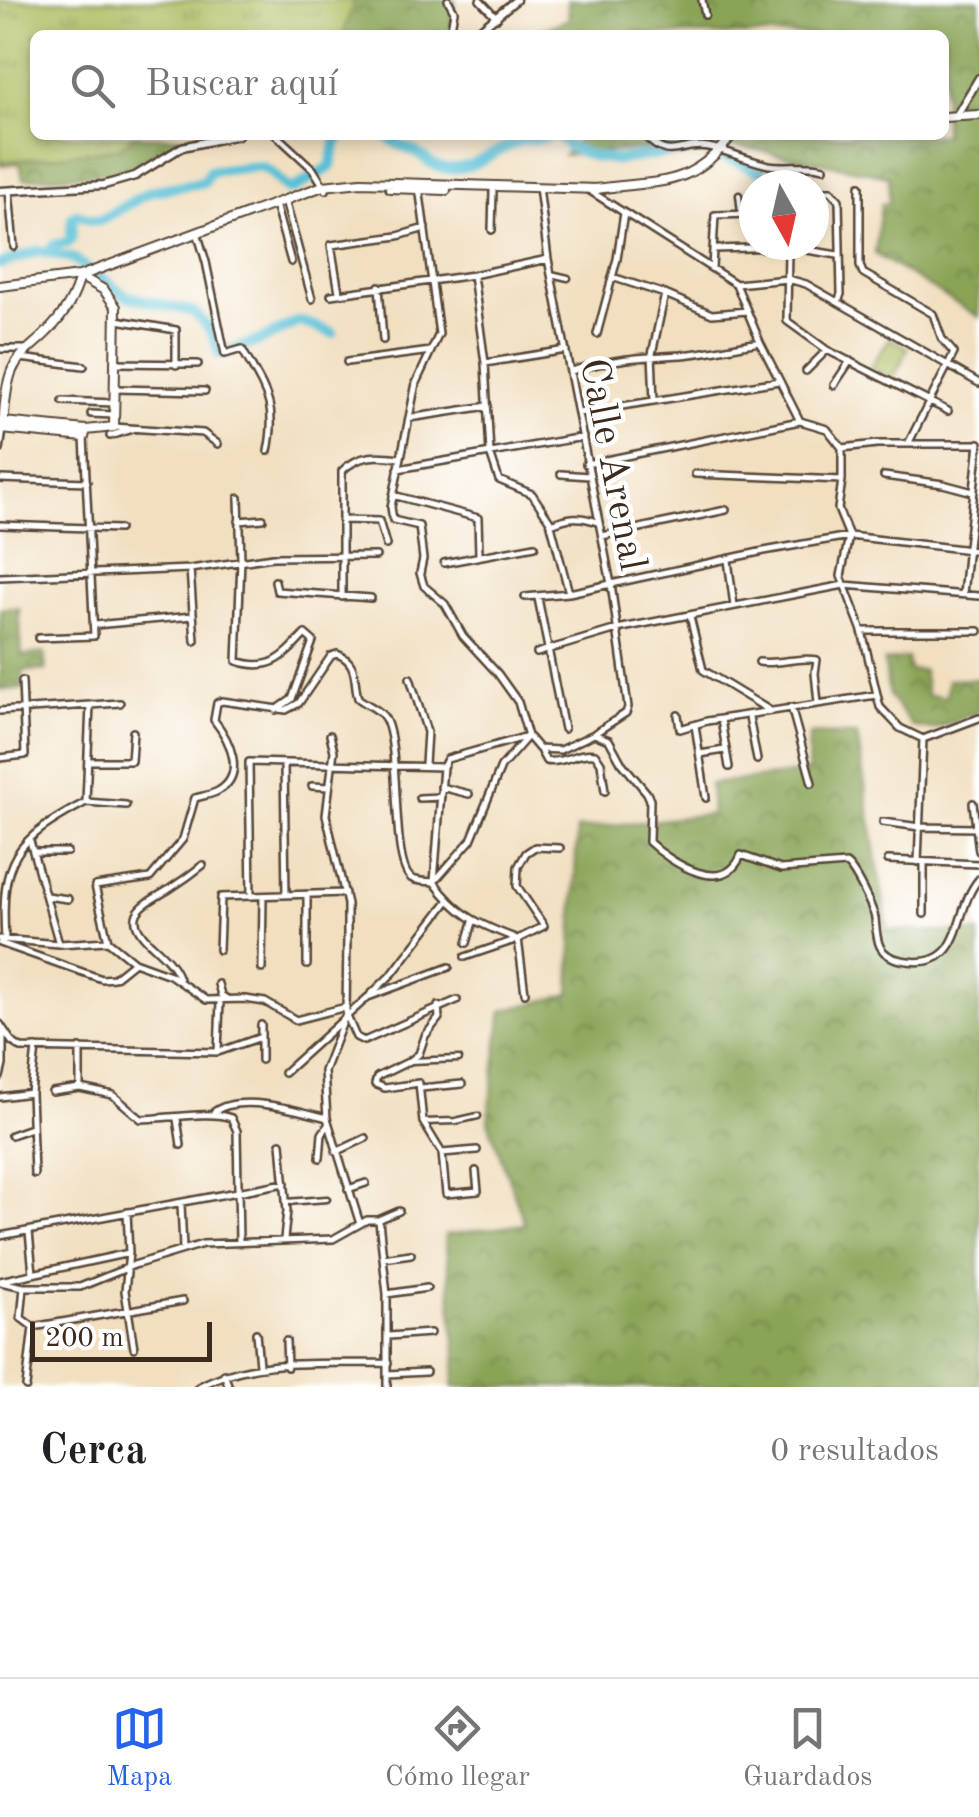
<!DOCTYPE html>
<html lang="es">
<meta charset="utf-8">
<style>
:root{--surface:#fff;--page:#f6f6f6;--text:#202124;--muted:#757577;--line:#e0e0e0;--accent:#2563eb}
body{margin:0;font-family:"Old Standard TT",serif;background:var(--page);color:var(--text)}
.compass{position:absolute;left:739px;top:170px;width:90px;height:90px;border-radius:50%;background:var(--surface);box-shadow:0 5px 15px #0003;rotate:172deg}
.scale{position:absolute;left:30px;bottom:25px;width:182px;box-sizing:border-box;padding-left:10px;border:5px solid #3b2a1e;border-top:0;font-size:28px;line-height:35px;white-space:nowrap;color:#3b2a1e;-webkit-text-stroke:8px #fff;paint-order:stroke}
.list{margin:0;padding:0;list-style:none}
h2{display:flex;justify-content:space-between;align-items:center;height:130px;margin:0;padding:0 40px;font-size:42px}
h2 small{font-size:32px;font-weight:400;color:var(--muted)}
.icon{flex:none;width:55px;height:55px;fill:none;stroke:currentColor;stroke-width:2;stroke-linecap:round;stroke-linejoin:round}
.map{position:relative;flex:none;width:979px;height:1387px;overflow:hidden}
.search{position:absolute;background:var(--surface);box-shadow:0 5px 15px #0003;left:30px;right:30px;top:30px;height:110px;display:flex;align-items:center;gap:25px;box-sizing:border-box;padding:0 35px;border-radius:15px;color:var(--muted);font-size:38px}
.sheet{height:290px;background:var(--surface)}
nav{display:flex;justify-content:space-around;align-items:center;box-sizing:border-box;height:140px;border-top:2px solid var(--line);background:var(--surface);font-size:28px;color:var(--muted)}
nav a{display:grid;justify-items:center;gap:5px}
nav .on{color:var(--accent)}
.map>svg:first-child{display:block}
.grass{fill:#adbd60;stroke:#74743f;stroke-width:2.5}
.forest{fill:url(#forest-crowns);stroke:#62673a;stroke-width:2.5}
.park{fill:url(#park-tufts);stroke:#74743f;stroke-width:2.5}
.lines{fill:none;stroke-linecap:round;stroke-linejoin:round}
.river{stroke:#58c0d5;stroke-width:11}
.pedestrian-casing{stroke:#564536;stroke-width:9}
.minor-casing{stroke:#564536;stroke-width:10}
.tertiary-casing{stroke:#564536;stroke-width:11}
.secondary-casing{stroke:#564536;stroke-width:12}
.pedestrian{stroke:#fff;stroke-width:4}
.minor{stroke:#fff;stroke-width:5}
.tertiary{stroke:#fff;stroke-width:6}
.secondary{stroke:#fff;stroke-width:8}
.labels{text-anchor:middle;stroke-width:9;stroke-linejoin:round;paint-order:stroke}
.street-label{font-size:40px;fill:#3b2a1e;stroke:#fff}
</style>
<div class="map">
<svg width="979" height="1387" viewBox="0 0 979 1387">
<defs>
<pattern id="forest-crowns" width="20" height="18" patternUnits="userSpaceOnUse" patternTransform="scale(2.5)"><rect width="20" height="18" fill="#8aa456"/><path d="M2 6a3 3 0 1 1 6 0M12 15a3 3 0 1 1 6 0" fill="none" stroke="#728647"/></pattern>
<pattern id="park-tufts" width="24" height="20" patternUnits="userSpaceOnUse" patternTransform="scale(2.5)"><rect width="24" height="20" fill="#adbd60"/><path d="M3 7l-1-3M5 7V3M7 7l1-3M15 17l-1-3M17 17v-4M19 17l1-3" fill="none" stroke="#8e9a4f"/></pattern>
</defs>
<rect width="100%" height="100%" fill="#fff"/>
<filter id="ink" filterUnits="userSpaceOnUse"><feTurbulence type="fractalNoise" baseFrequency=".01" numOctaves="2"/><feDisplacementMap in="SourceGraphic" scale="20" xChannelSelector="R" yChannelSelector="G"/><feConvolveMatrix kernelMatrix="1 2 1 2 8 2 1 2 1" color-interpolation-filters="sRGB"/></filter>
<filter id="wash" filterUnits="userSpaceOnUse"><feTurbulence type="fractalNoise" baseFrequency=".0048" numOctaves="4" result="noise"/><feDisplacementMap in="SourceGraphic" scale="40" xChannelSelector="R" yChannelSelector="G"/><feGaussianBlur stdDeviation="2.25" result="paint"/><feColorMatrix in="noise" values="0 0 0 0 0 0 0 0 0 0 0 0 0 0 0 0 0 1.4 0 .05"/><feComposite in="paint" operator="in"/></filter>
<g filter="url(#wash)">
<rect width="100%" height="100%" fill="#f1dfc0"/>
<path class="grass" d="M890 338 908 348 893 379 870 367Z"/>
<path class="forest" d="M0 0 35 35V135L189 137 116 172 23 179 20 163 0 165Z
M338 0H455L450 35H304Z
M567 0H979V317L875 254 881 204 889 203V176L721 143 564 155 582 135H944V35H529L569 19Z
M19 608 22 656 44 653 46 670 23 671 22 689 0 690V609Z
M907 658 909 671 923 670 927 695 946 697 948 680 979 679V712L934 729 913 727 889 696 884 661Z
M809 734 857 735 888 930 979 933V1387H453L456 1353 445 1235 525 1224 488 1121 502 1011 570 994 577 829 712 814 710 784 808 772Z"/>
<path class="park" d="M0 0H354L343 35H35V135H138L118 148 5 162 0 161Z"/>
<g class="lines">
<path class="river" d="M386 135C396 146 408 147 420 155 427 159 431 165 439 167 470 175 492 151 519 141 530 138 539 141 549 135
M559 135 569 147 592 156 616 160 703 148 762 172
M49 252 54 245 67 243 71 239 72 218 77 214 91 220H101L151 191 204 182 210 171C223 171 254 165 262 167 271 170 280 182 288 189L295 188 330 167 337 140 343 135
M0 264 39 251 74 259 126 296 194 312 211 330 220 354 264 339 299 321 333 333"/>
</g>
</g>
<g filter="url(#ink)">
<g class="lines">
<defs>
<path id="pedestrian" d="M739 195 741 213
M551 274 568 278
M410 1061 459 1059
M423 1122 456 1121 478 1116
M286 1202 327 1199"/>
<path id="minor" d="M448 0 454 11 450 35
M480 0 497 18
M702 0 705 15
M276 135 313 169 326 190
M479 135H482
M644 135C670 164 679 142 708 147 729 151 749 161 769 165 788 168 807 163 824 168
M786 175 787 185
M860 186V266L863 273 933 314 942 339 954 353 908 444
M419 187 439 334 416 383 391 507 393 520 419 526 423 559 420 573 424 586 445 604 463 636 498 674 518 702 528 736 501 767 471 840 434 882
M539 187 548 259 611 584 628 707 626 713 595 733
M587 189 736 284
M9 191 14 247
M814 191H831L839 200 841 294 838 302
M285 200 312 299
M275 204 291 262
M492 230 493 190
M197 232 206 262 225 354 242 349C264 390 278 402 268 451
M788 245 787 321 827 350 948 411
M714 249 788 247 838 255
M712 268 715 215 754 214
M473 275 485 363 490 453 499 480 532 494 550 521 569 593
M612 277 665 294 712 314 747 311
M736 284 788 279 806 284 979 383
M736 284 760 342 800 421
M379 286 383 340
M339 292 331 245 398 236 425 228
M331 295 473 275 548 259
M117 320 176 330V365
M597 334 617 259 624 213
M0 349H27
M20 358 84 366
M347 362 431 351
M116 363 198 364
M485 363 566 350
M571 371C612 359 639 357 681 355 707 353 734 346 760 342
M806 371 827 350
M834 385 850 361
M115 389 205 391
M63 401 114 403
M654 401 652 354 665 294
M578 413 779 381
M91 414 114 415
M409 418 488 406
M114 427 203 433 218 444
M110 436 132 429
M842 448 877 444H979
M0 450 3 430
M586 464 800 421 827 429 842 448V480L838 509 849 536 841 576 862 631 880 707 900 728 923 739
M398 469 583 437
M561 474 589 476
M695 474 842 480
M884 476 943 484 973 492
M0 479 87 482
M393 495 478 518 479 555
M239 498 241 560 237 661C270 672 283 658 305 634L313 641 292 699 276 710
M343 520 379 521 386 545
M239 521 263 519
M551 524C568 517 579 515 597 522
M0 525 119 529
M602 536 726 510
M728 560 734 606
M444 563 535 546
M190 569 195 641
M0 577 190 569 273 557 376 556
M275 581 277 591 371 598
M963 594 979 443
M342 597V471C359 454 377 455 400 458
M525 597 569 593 764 551 849 536 979 551
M538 598 564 729
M690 616 703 670 769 710
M95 625 193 616
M862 631H979
M38 638 94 636 84 437
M537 653 617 629 844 585 979 596
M759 662C779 665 798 656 817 660L815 673 818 703
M410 678 427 732 425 764
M791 707 812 783
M0 711 120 703
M678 715 680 729 707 721 876 695
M749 717 757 760
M721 720 729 767
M695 725 706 798
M330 735 334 751 326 815 347 904V934L346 1014 324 1071 327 1118 360 1224
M923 739 979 718
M541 752 546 761C563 764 578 751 595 754L601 763 605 791
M700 754 725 750
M0 758 25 755 22 681
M89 761H131L133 732
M284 764 286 895
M312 786 329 787
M441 787 469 794
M419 798 441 797
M86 802 90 705
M86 802 126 805
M973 803 979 851
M883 822 920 827 976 828
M30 841 59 944
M34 852H67
M888 860 979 864
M918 862 923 739
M924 862V914
M434 882 443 767 447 759 528 736 539 749 560 750 594 734 609 740 621 762 647 793 650 800 649 842C671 863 725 897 741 855L781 869 846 864C855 870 873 909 875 918 877 939 876 955 901 960 967 973 951 912 979 879
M434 882C458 915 478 924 515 938
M307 895V965
M46 896 68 899
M251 896 249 762 443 767
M0 939 59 944 107 941
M5 939C0 858 15 840 86 802
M518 939 525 993
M0 943 102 979 114 978 134 962
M467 943 473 922
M219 950 221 897 345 893
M465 957 518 939 544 926 517 886 518 867 526 853 535 847 560 848
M262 969 263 896
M179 979C174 964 162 954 150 943 118 913 146 904 171 888 182 881 193 873 203 865
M218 984 221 995 227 999
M370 995 393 973 448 901
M438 1006 439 1018 425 1036 419 1054 410 1061 377 1077 375 1084 385 1088 419 1083 423 1122 442 1153 446 1194 478 1191 476 1171
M346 1007 296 1020 265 1002 245 999 206 1000 170 975 134 962 108 941 95 886 150 878 183 839 195 798C202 796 211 795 218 791 247 775 229 739 214 720L217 703 222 701 286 710 299 703 331 656 337 654C359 662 353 681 358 698 366 705 378 708 384 717 402 744 390 862 411 878 417 882 426 881 434 882
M346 1014 356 1037 364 1041 457 1000
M0 1024 12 1042 21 1048 218 1052 261 1037
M261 1025V1060
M218 1052 220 1002
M284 1073 368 997 449 967
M0 1077 3 1065V1032
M80 1088V1048
M421 1088 462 1084
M52 1092 80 1088 113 1095 141 1119C165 1119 211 1110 231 1118L237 1131 239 1242
M0 1097 31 1093
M214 1112C239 1093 297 1110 327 1118
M177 1119 181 1145
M11 1135 31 1128
M281 1143 287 1211 284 1239
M336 1152 366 1138
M442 1153 477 1150
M320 1158 322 1134 328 1125
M34 1174 31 1093 36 1048
M348 1189 366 1183
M181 1204 183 1249
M127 1212 129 1253 125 1291 134 1348
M379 1221 387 1294V1387
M29 1232 33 1273
M0 1236 285 1183
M383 1258 411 1254
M0 1281 129 1253
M0 1282 24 1287H80L134 1265 203 1244 333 1239 367 1220H378L399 1211
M24 1287 21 1318 33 1327
M387 1294 427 1288
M33 1327 183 1301
M256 1333 259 1365
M389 1336 430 1333
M286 1341 287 1367
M224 1374 229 1387
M387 1374 426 1372
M26 1387 33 1327
M198 1387C254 1356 325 1365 388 1363"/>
<path id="tertiary" d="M473 35 516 0
M956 116 979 78
M0 191 104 185 135 176 182 147 238 135"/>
<path id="secondary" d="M944 117 979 115
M390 188 446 190
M595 189C657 180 690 190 732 135
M0 286 80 276 323 186 361 182 598 189
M0 421 3 422 86 430 114 427 116 307 104 290 80 276C75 297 64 315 48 331 35 345 18 354 11 373 5 390 4 412 3 430
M1 429 84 437 86 430"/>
</defs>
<use href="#pedestrian" class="pedestrian-casing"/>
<use href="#minor" class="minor-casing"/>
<use href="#tertiary" class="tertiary-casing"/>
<use href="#secondary" class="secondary-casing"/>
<use href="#pedestrian" class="pedestrian"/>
<use href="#minor" class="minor"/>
<use href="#tertiary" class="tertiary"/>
<use href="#secondary" class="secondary"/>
</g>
</g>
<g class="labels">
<g class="street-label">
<text transform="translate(615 464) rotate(79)" y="14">Calle Arenal</text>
</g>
</g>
</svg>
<svg class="compass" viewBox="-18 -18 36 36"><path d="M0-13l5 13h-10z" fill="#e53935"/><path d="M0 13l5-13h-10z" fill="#757577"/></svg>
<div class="scale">200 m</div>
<div class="search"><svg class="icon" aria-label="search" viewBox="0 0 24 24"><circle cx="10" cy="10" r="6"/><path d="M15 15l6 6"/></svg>Buscar aquí</div>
</div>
<section class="sheet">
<h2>Cerca<small>0 resultados</small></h2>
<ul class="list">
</ul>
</section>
<nav>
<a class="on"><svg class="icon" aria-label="map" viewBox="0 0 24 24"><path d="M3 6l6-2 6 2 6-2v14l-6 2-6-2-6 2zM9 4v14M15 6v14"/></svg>Mapa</a>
<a><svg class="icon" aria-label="directions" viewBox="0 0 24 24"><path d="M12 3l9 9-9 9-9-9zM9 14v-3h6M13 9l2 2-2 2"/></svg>Cómo llegar</a>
<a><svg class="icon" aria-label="saved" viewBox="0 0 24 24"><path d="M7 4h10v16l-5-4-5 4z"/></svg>Guardados</a>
</nav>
